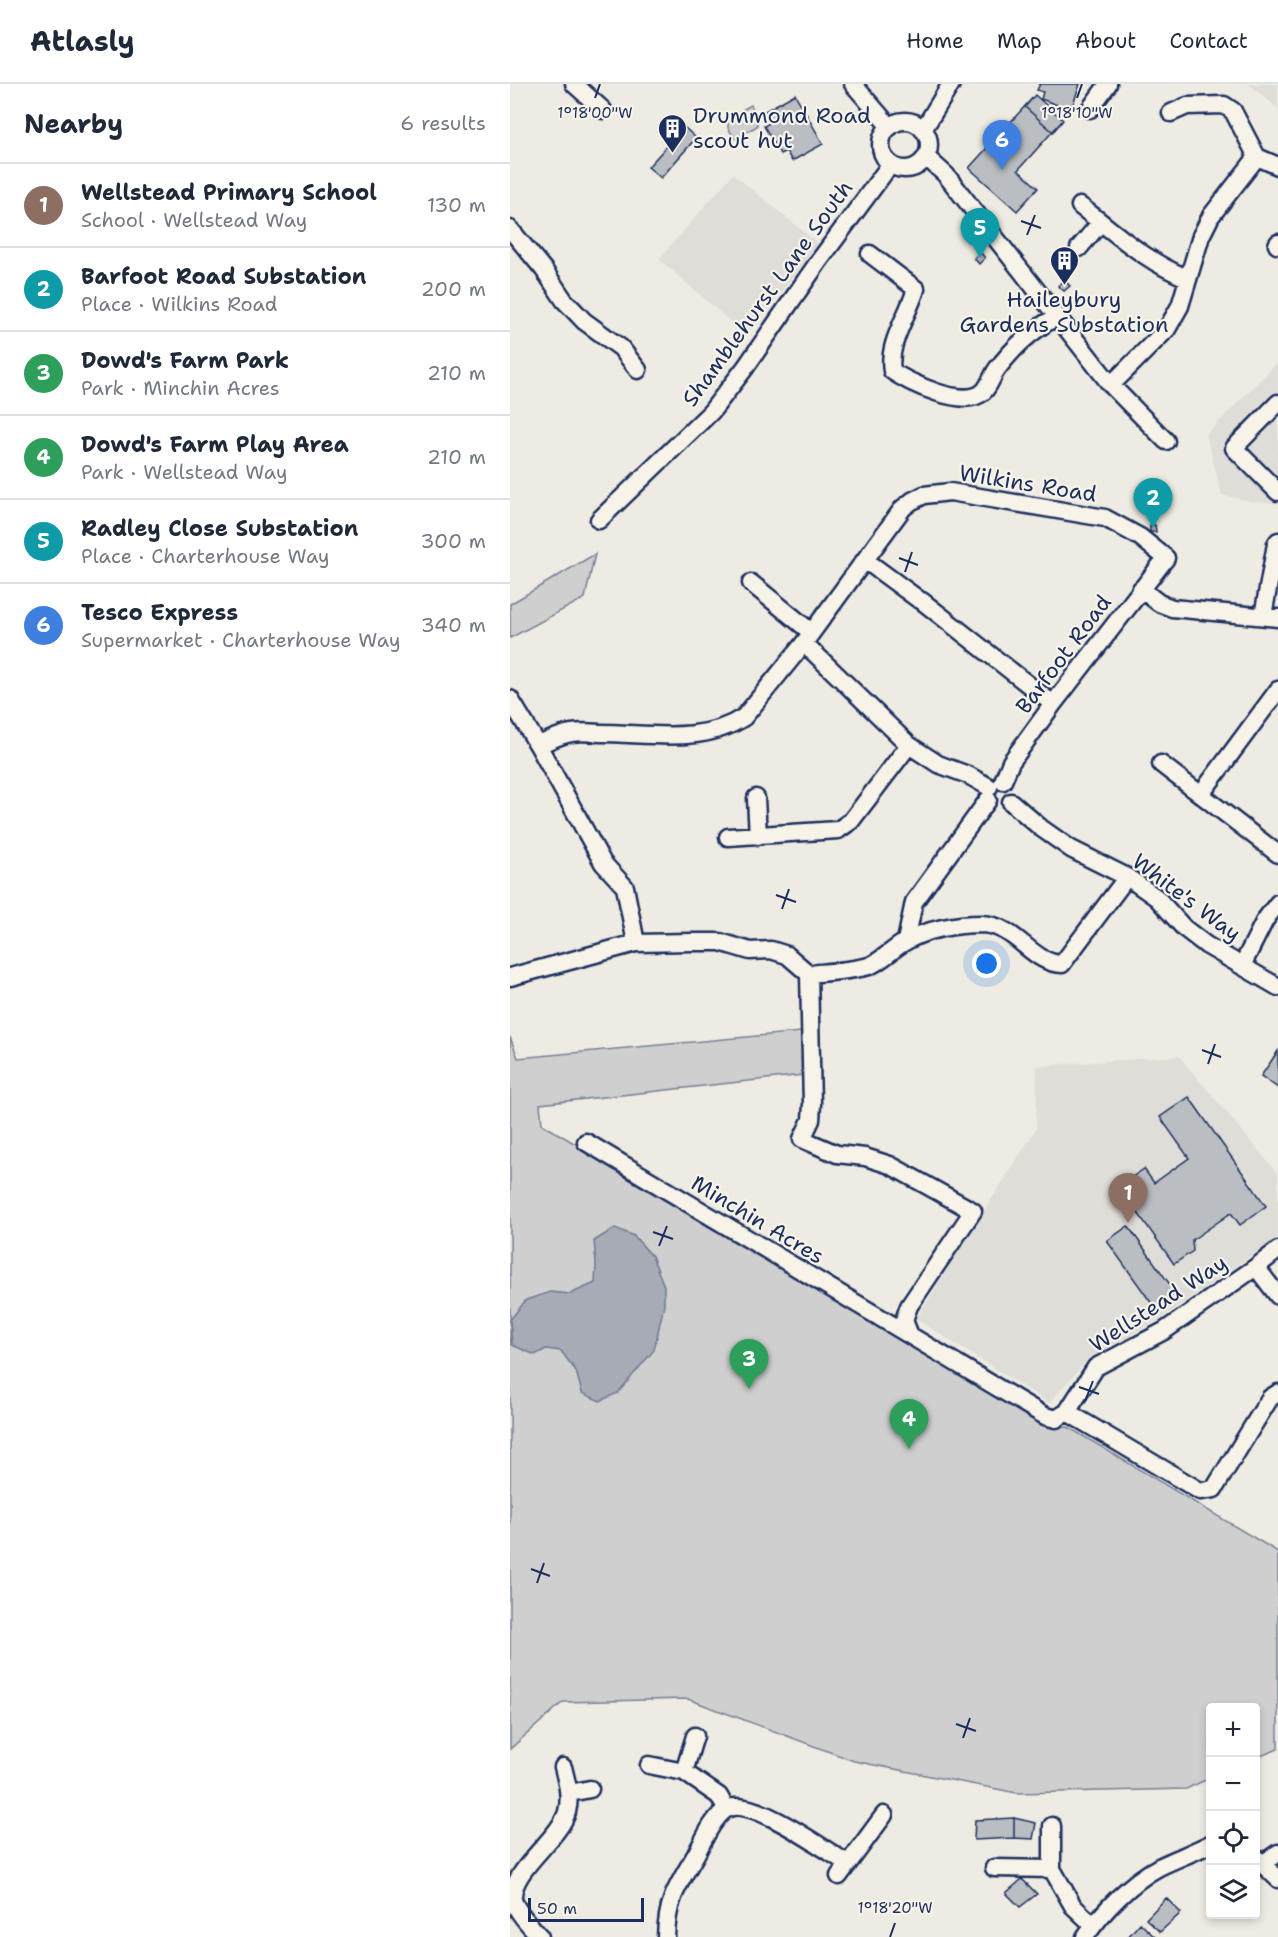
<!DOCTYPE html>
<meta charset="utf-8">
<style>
:root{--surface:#fff;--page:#f2f2f3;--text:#1f2937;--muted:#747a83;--line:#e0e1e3;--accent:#7c3aed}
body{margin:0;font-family:"Shantell Sans",sans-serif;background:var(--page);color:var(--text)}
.controls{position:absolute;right:18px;bottom:18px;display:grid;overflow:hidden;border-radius:6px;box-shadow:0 3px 9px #0003}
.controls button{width:54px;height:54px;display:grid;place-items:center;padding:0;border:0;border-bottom:2px solid var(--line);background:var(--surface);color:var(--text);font:30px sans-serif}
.scale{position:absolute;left:18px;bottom:15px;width:116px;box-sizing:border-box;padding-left:6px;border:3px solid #1b2f5e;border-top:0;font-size:16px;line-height:21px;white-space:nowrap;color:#1b2f5e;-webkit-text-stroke:4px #f7f3e8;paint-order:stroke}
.you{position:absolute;left:477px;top:880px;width:21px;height:21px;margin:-15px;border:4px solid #fff;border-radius:50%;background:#1a73e8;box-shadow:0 0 0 9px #1a73e833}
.badge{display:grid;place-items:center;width:39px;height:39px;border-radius:50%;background:var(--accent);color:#fff;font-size:20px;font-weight:700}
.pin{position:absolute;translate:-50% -50px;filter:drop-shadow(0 2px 3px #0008)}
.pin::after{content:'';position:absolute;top:32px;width:21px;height:18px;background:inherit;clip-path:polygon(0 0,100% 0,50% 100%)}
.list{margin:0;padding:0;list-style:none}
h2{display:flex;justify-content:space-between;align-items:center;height:78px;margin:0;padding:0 24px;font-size:26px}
h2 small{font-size:20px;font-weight:400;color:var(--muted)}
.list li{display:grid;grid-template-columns:39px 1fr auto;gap:18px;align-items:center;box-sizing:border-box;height:84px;padding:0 24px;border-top:2px solid var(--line)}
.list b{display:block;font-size:22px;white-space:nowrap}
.list p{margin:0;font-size:20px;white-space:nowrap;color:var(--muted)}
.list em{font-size:20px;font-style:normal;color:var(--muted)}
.icon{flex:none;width:33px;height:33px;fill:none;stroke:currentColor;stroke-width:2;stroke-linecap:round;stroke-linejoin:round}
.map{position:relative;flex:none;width:768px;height:1853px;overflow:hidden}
header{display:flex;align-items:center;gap:36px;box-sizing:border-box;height:84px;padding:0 30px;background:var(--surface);border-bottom:2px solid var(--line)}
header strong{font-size:28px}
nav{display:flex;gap:33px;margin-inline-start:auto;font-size:21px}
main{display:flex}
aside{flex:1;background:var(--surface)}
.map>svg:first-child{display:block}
.built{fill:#deddd8}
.green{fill:#cfcfcf;stroke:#757f96;stroke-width:1.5}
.water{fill:#a6abb5;stroke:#6e7992;stroke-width:1.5}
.building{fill:#babdc2;stroke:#1b2f5e;stroke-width:1.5}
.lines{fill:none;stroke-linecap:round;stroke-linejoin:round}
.minor-casing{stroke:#1b2f5e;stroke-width:21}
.minor{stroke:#f7f3e8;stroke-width:16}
.ticks{fill:none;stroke:#1b2f5e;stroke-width:2}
.labels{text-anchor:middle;stroke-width:4.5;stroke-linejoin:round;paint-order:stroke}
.poi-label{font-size:22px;fill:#1b2f5e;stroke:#f7f3e8;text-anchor:start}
.street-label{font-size:22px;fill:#1b2f5e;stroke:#f7f3e8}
.ticks-label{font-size:15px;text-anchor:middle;fill:#1b2f5e;stroke:#f7f3e8;stroke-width:4.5;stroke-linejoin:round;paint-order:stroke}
</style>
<header>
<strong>Atlasly</strong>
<nav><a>Home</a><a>Map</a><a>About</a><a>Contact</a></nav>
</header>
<main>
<aside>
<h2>Nearby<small>6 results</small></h2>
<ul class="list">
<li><span class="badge" style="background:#8d6e63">1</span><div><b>Wellstead Primary School</b><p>School · Wellstead Way</p></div><em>130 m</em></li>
<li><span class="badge" style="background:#0f9aa8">2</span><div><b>Barfoot Road Substation</b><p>Place · Wilkins Road</p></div><em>200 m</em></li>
<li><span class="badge" style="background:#2e9e5b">3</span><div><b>Dowd's Farm Park</b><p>Park · Minchin Acres</p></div><em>210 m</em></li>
<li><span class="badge" style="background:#2e9e5b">4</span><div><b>Dowd's Farm Play Area</b><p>Park · Wellstead Way</p></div><em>210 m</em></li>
<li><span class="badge" style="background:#0f9aa8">5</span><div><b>Radley Close Substation</b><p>Place · Charterhouse Way</p></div><em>300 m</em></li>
<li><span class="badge" style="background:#3f7fe0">6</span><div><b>Tesco Express</b><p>Supermarket · Charterhouse Way</p></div><em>340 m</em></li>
</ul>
</aside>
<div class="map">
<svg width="768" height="1853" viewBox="0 0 768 1853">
<rect width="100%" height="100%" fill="#eeebe2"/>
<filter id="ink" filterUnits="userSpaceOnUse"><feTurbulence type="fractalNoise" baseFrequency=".0167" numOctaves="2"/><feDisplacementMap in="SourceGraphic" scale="12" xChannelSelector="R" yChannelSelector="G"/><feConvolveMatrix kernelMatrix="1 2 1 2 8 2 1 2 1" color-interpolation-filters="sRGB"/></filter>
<g filter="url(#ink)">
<path class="built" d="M739 0H768V25Z
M223 90 309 160 236 251 149 175Z
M768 278V419L745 418 712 411 696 351Z
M669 972 768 1090V1153L651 1234 579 1274 539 1319 406 1235 526 1045 527 982Z"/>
<path class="green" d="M241 21 247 32V42L225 55 218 44V34Z
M85 470 75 514 0 554V520Z
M291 948 293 991 30 1020 32 1040 542 1344 558 1343 768 1468V1665L746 1674V1624H700V1694L676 1705 507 1709 344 1677 178 1615 53 1618 0 1665V953L8 974Z"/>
<path class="water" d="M105 1144 124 1152 142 1172 154 1202V1221L144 1266 108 1309 90 1317 72 1309 66 1287 51 1267 36 1265 25 1271 2 1261 0 1236 16 1216 40 1208 60 1210 85 1199 86 1179 84 1157Z"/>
<path class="building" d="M530 0H570L561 26 531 15 533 8 527 6Z
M285 10 313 60 282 77 276 67 270 70 254 42 261 38 255 27Z
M525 11 553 36 508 86 528 104 507 127 459 84Z
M525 11 553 36 543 48 515 23Z
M174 43 186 54 151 94 138 83Z
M470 168 475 174 469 180 464 174Z
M554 196 560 202 554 207 548 202Z
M640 441H645L646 448H640Z
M768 967V1004L751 992Z
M679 1013 756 1122 730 1141 721 1129 682 1156 683 1167 664 1180 609 1102 634 1085 644 1099 679 1074 650 1033Z
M618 1142 666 1209 645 1224 597 1157Z
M504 1734 526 1739 523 1755 504 1754Z
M504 1734V1754L464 1756 465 1736Z
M512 1795 527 1810 510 1823 496 1809Z
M656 1814 671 1829 650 1848 636 1835Z
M630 1839 645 1853H618Z"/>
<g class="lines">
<defs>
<path id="minor" d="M64 0 93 26
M343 0 380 43
M580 25 598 0
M661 29 677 22 714 21 723 27 747 73 768 82
M371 61a24 24 0 1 1 48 0a24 24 0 1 1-48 0Z
M413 46 441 0
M416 73 436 91 601 301 656 357
M570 122C605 148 636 178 677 194
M0 145 34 186 54 216 74 237 111 264 128 286
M767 161 768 159
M569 164 591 138
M360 170 406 205C398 232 377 259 382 287 399 299 454 325 473 308 479 303 482 292 487 285 505 262 521 247 546 233
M601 301 657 245 670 222 691 152 701 132 747 73
M768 319 724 364 768 408
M89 436 201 328 235 284 309 177 380 81
M355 476 408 515
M241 499 301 548
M631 505 649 519 662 524 768 534
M412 517 543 620
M753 532 766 460 768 457
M294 559 399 661 428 680 458 691 479 703
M0 615 28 661
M651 680 768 770
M691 710 768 606
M246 714 248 752
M501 718 531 744 561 765 617 793 647 814 674 844 696 861 768 903
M218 753 328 746 341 737 399 661
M396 857 404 818 478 716
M126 859 115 803 93 779 28 661C39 657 51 650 62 649 71 647 81 649 90 649 138 649 192 661 234 633L294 559 393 424 402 417 414 411 440 408 595 434 630 453 656 474 543 620 501 678 493 697
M732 882 755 836 768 819
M299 890C319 888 340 887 359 882 370 878 382 866 393 859 415 845 447 840 472 840 506 841 522 880 552 880L617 793
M0 893 126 859 182 858H210L240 867 261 866 277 871 299 890 302 1020 301 1036 292 1055 327 1070 355 1073 380 1081 463 1127 399 1222 394 1236 399 1249
M76 1058 535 1332 546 1335 557 1328 586 1283 654 1247 746 1183 768 1212
M746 1183 768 1166
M557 1328 690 1407 704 1405 760 1314 768 1309
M139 1681 174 1688 209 1712 216 1725
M174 1688 185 1652
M60 1709 80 1705
M542 1742V1785L563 1822 583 1841
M746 1774 768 1795
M752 1780 768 1769
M484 1784 542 1785
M329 1792 374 1731
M30 1853C21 1842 8 1830 3 1816 0 1786 49 1756 57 1728 61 1712 57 1699 53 1683
M156 1853C157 1816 167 1803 185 1772 193 1758 201 1737 215 1726 238 1709 315 1766 337 1779
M575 1853C593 1827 621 1798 649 1783 666 1775 684 1768 700 1760"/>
</defs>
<use href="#minor" class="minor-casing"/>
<use href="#minor" class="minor"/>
</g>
</g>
<path class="ticks" d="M85 14 90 0M567 14 572 0M511 137 531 144M517 151 525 131M389 474 408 481M395 488 402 468M266 811 286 818M272 825 279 805M692 966 711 973M698 980 705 960M143 1148 163 1155M149 1162 157 1142M569 1303 589 1310M575 1317 583 1297M21 1485 40 1492M27 1499 34 1479M446 1640 466 1647M453 1654 460 1634M380 1853 385 1839"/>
<defs>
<symbol id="building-pin" viewBox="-11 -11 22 30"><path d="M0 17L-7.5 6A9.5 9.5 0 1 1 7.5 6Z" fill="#1b2f5e" stroke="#f7f3e8"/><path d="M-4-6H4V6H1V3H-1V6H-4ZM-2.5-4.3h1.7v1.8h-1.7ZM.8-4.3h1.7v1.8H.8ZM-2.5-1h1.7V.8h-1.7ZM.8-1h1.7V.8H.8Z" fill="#fff"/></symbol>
</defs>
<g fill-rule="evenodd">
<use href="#building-pin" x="146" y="28" width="33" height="45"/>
<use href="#building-pin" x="538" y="160" width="33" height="45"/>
</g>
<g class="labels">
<g class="poi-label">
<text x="183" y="39">Drummond Road<tspan x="183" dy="25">scout hut</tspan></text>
<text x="554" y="223" text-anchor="middle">Haileybury<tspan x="554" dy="25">Gardens Substation</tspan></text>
</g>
<g class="street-label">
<text transform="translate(257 209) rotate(-54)" y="8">Shamblehurst Lane South</text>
<text transform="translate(518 399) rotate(9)" y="8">Wilkins Road</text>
<text transform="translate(553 570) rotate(-53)" y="8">Barfoot Road</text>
<text transform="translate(677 813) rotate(37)" y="8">White's Way</text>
<text transform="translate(248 1135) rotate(31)" y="8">Minchin Acres</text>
<text transform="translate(648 1219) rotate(-33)" y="8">Wellstead Way</text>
</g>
</g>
<g class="ticks-label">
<text x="85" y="34">1°18'00"W</text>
<text x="567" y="34">1°18'10"W</text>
<text x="385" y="1829">1°18'20"W</text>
</g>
</svg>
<div class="controls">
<button>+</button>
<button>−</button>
<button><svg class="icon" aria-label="locate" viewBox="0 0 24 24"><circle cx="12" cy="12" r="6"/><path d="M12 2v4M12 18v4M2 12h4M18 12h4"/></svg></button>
<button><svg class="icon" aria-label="layers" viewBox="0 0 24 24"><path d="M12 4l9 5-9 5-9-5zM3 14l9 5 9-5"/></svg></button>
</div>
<div class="scale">50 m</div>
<div class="you"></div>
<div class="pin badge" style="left:618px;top:1139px;background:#8d6e63">1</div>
<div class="pin badge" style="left:643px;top:444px;background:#0f9aa8">2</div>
<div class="pin badge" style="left:239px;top:1305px;background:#2e9e5b">3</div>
<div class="pin badge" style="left:399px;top:1365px;background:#2e9e5b">4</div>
<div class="pin badge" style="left:470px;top:174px;background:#0f9aa8">5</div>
<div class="pin badge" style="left:492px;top:86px;background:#3f7fe0">6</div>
</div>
</main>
